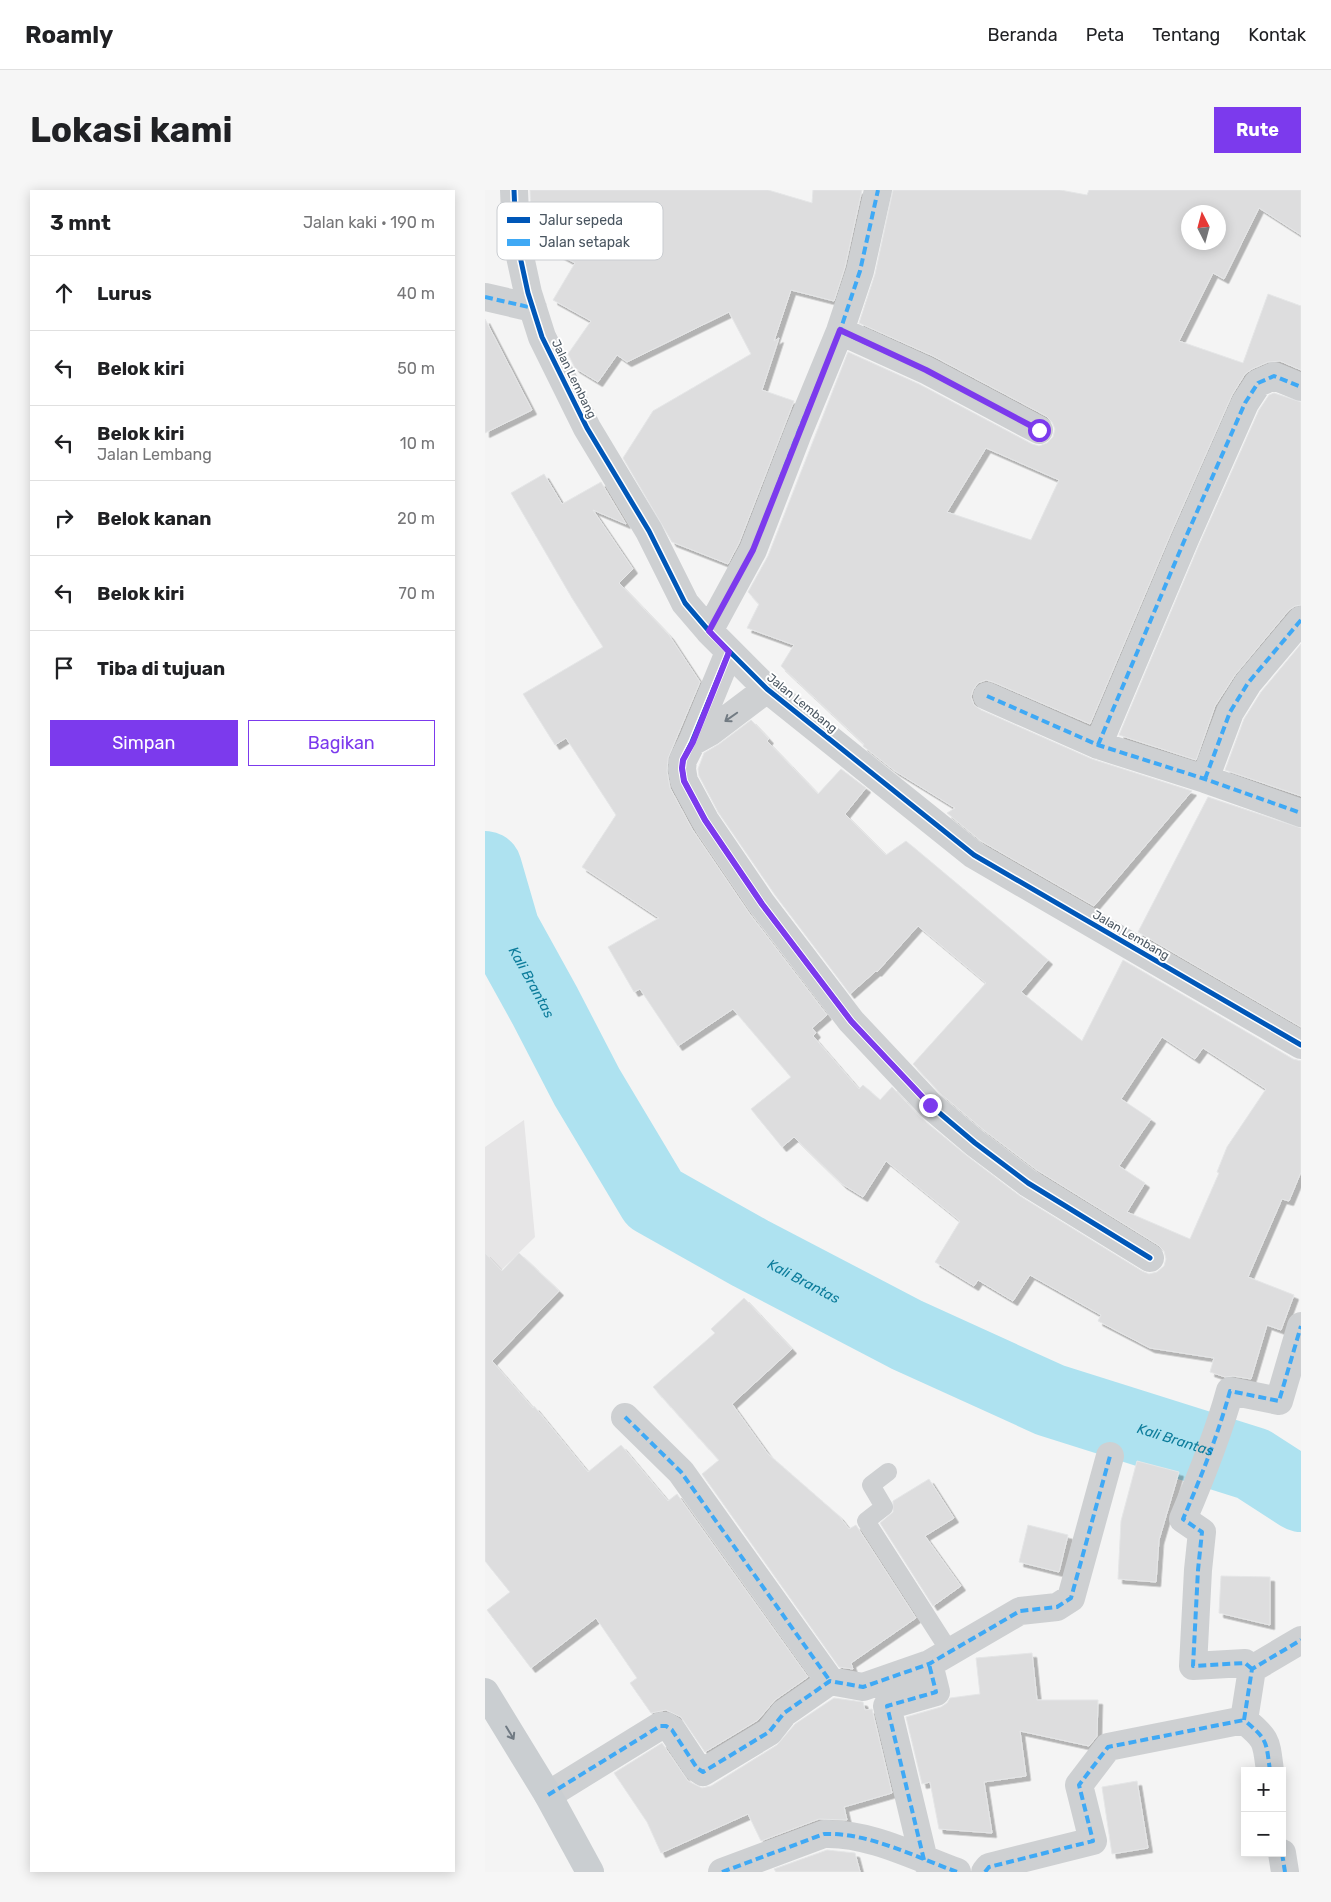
<!DOCTYPE html>
<html lang="id">
<meta charset="utf-8">
<style>
:root{--surface:#fff;--page:#f6f6f6;--text:#202124;--muted:#757577;--line:#e0e0e0;--accent:#7c3aed}
body{margin:0;font-family:Rubik,sans-serif;background:var(--page);color:var(--text)}
.controls{position:absolute;right:15px;bottom:15px;display:grid;overflow:hidden;border-radius:0px;box-shadow:0 2px 12px #0003}
.controls button{width:45px;height:45px;display:grid;place-items:center;padding:0;border:0;border-bottom:1px solid var(--line);background:var(--surface);color:var(--text);font:25px sans-serif}
.compass{position:absolute;left:696px;top:15px;width:45px;height:45px;border-radius:50%;background:var(--surface);box-shadow:0 2px 12px #0003;rotate:354deg}
.stop{position:absolute;width:15px;height:15px;margin:-11px;border:4px solid #7c3aed;border-radius:50%;background:#fff}
.stop.end{background:#7c3aed;border-color:#fff;box-shadow:0 1px 5px #0008}
.list{margin:0;padding:0;list-style:none}
h2{display:flex;justify-content:space-between;align-items:center;height:65px;margin:0;padding:0 20px;font-size:21px}
h2 small{font-size:16px;font-weight:400;color:var(--muted)}
.list li{display:grid;grid-template-columns:32px 1fr auto;gap:15px;align-items:center;box-sizing:border-box;height:75px;padding:0 20px;border-top:1px solid var(--line)}
.list b{display:block;font-size:19px;white-space:nowrap}
.list p{margin:0;font-size:16px;white-space:nowrap;color:var(--muted)}
.list em{font-size:16px;font-style:normal;color:var(--muted)}
.actions{display:flex;gap:10px;padding:15px 20px}
.actions a{flex:1;padding:11px 0;border:1px solid var(--accent);border-radius:0px;text-align:center;font-size:18px;color:var(--accent)}
.actions .main{background:var(--accent);color:#fff}
.icon{flex:none;width:28px;height:28px;fill:none;stroke:currentColor;stroke-width:2;stroke-linecap:round;stroke-linejoin:round}
.map{position:relative;flex:none;width:816px;height:1682px;overflow:hidden;border-radius:0px}
header{display:flex;align-items:center;gap:30px;box-sizing:border-box;height:70px;padding:0 25px;background:var(--surface);border-bottom:1px solid var(--line)}
header strong{font-size:24px}
nav{display:flex;gap:28px;margin-inline-start:auto;font-size:18px}
.intro{display:flex;align-items:center;justify-content:space-between;box-sizing:border-box;height:120px;padding:0 30px}
h1{margin:0;font-size:35px}
.button{padding:12px 22px;border-radius:0px;background:var(--accent);color:#fff;font-size:18px;font-weight:700}
main{display:flex;gap:30px;padding:0 30px}
aside{flex:1;background:var(--surface);border-radius:0px;box-shadow:0 2px 12px #0003}
.map>svg:first-child{display:block}
.education{fill:#e6e5e6}
.lines{fill:none;stroke-linecap:round;stroke-linejoin:round}
.river{stroke:#aee2f0;stroke-width:74}
.building{fill:#ddddde;stroke:#e5e6e7;fill-rule:evenodd;filter:url(#shadow)}
.lane{stroke:#ced0d2;stroke-width:18}
.street{stroke:#ced0d2;stroke-width:28}
.primary{stroke:#caced1;stroke-width:28}
.quiet{stroke:#3fa9f5;stroke-width:4;stroke-dasharray:8 4;stroke-linecap:butt}
.cycleway-casing{stroke:#fff;stroke-width:8}
.cycleway{stroke:#0057b8;stroke-width:5}
.oneway{stroke:#727b83}
.oneway2{stroke:#707a83}
.route{stroke:#7c3aed;stroke-width:6}
.labels{text-anchor:middle;stroke-width:4;stroke-linejoin:round;paint-order:stroke}
.street-label{font-size:12px;fill:#4a5661;stroke:#fff}
.water-label{font-size:14px;font-style:italic;fill:#0c7c9b;stroke:#fff}
.key{fill:#fff;stroke:#c9ccd0;stroke-width:1}
.key-label{font-size:14px;fill:#4a5661}
</style>
<header>
<strong>Roamly</strong>
<nav><a>Beranda</a><a>Peta</a><a>Tentang</a><a>Kontak</a></nav>
</header>
<div class="intro"><h1>Lokasi kami</h1><a class="button">Rute</a></div>
<main>
<aside>
<h2>3 mnt<small>Jalan kaki · 190 m</small></h2>
<ul class="list">
<li><svg class="icon" aria-label="ahead" viewBox="0 0 24 24"><path d="M12 20V5M6 11l6-6 6 6"/></svg><div><b>Lurus</b></div><em>40 m</em></li>
<li><svg class="icon" aria-label="left" viewBox="0 0 24 24"><path d="M17 20v-9H6M10 6l-5 5 5 5"/></svg><div><b>Belok kiri</b></div><em>50 m</em></li>
<li><svg class="icon" aria-label="left" viewBox="0 0 24 24"><path d="M17 20v-9H6M10 6l-5 5 5 5"/></svg><div><b>Belok kiri</b><p>Jalan Lembang</p></div><em>10 m</em></li>
<li><svg class="icon" aria-label="right" viewBox="0 0 24 24"><path d="M7 20v-9h11M14 6l5 5-5 5"/></svg><div><b>Belok kanan</b></div><em>20 m</em></li>
<li><svg class="icon" aria-label="left" viewBox="0 0 24 24"><path d="M17 20v-9H6M10 6l-5 5 5 5"/></svg><div><b>Belok kiri</b></div><em>70 m</em></li>
<li><svg class="icon" aria-label="arrive" viewBox="0 0 24 24"><path d="M6 21V4h12l-3 4 3 4H6"/></svg><div><b>Tiba di tujuan</b></div></li>
</ul>
<div class="actions"><a class="main">Simpan</a><a>Bagikan</a></div>
</aside>
<div class="map">
<svg width="816" height="1682" viewBox="0 0 816 1682">
<defs>
<filter id="shadow"><feDropShadow dx="4.5" dy="4.5" stdDeviation="0" flood-color="#0004"/></filter>
</defs>
<rect width="100%" height="100%" fill="#f4f4f4"/>
<path class="education" d="M39 930 50 1047 0 1096V957Z"/>
<g class="lines">
<path class="river" id="s1" d="M0 678 18 740 60 816 102 897 169 1009 265 1063 422 1145 565 1210 768 1274 816 1305"/>
</g>
<path class="building" d="M45 0H283L327 13 328 0H377L360 77 349 111 306 100 289 151 294 148 277 200 309 211 254 353 243 374 187 352 138 268 168 221 266 164 244 122 142 172 132 165 113 192 90 178 83 164 106 131 68 110 90 73 47 50Z
M408 0H575L602 5 604 0H816V45L774 18 739 89 728 83 694 151 758 173 783 104 816 116V180L795 171 783 172 767 179 760 184 747 205 686 343 605 534 508 492 501 490 493 493 488 500 486 507 489 515 496 520 607 569 707 601 609 716 496 651 462 623 470 618 410 581 378 556 379 554 296 476 309 455 262 438 274 414 263 402 283 366 363 162 434 194 547 254 554 256 562 253 568 247 570 239 567 232 561 226 448 166 374 133 390 84ZM704 22H734V52H704ZM501 258 574 290 546 350 462 322Z
M0 129 47 220 0 243Z
M789 203 816 212V415L810 416 804 420 750 485 730 516 711 570 634 545 714 355 774 220 784 205Z
M59 284 77 314 116 292 141 334 108 320 148 379 134 393 184 445 215 492 183 568 182 581 185 598 207 639 264 723 342 825 327 838 331 843 328 846 374 899 378 895 395 910 407 897 435 927 481 965 535 1006 657 1081 664 1084 672 1082 679 1076 681 1069 679 1061 673 1055 552 980 500 941 456 904 428 874 501 793 433 736 392 782 391 781 365 804 290 705 233 622 214 586 213 579 219 563 234 554 266 530 284 549 282 551 333 604 356 579 381 598 360 624 401 665 421 651 563 770 536 802 597 851 638 770 808 869 816 871V982L804 1011 797 1009 763 1087 809 1105 796 1140 782 1135 766 1189 748 1186 740 1187 725 1182 729 1168 665 1158 613 1131 616 1125 545 1085 528 1111 493 1090 489 1096 450 1072 475 1031 401 971 378 1007 357 994 309 947 297 957 266 919 306 887 248 819 193 856 155 799 149 802 123 757 174 728 97 677 131 625 81 548 70 555 38 504 118 457 87 408 26 303ZM677 847 710 869 718 858 781 899 742 957 732 982 734 983 705 1049 642 1022 660 993 634 976 666 929 636 909Z
M816 454V606L740 580 759 529 776 502Z
M723 607 816 638V837L653 742Z
M0 1063 17 1081 34 1063 74 1101 7 1171 48 1218 49 1216 103 1282 136 1255 183 1311 192 1304 323 1487 290 1510 273 1530 220 1562 196 1527 181 1520 166 1523 145 1493 152 1488 111 1428 46 1478 2 1420 25 1402 0 1371Z
M259 1108 307 1159 247 1214 283 1264 354 1326 364 1339 371 1335 431 1428 366 1473 368 1479 354 1477 217 1284 234 1270 168 1197 230 1143 226 1139Z
M652 1271 694 1282 674 1350 671 1392 633 1389 636 1331Z
M444 1289 469 1328 440 1346 476 1396 448 1416 395 1333 408 1322V1311Z
M543 1335 583 1345 574 1382 534 1372Z
M736 1386 785 1387V1435L734 1423Z
M547 1463 552 1510H613L612 1546 604 1556 535 1541 541 1586 499 1592 507 1643 454 1639 445 1592 437 1594 421 1527 456 1517 462 1513 465 1508 495 1504 491 1468Z
M349 1508 378 1512 380 1520 387 1519 407 1603 359 1617 362 1630 334 1629 276 1651 263 1624 176 1663 162 1632 129 1583 177 1553 203 1591 217 1598 226 1596 292 1555 310 1534Z
M652 1591 663 1658 627 1664 617 1597Z
M342 1660 370 1663 375 1682H291L289 1679Z"/>
<g class="lines">
<path class="lane" d="M403 1282 386 1295 399 1317 381 1331 465 1462"/>
<path class="street" d="M29 0 31 48 43 103 57 147 102 238 164 341 200 413 224 441 282 499 489 665 816 855
M0 107 48 118
M355 141 441 180 554 240
M224 441 268 360 313 243 355 141 375 81 393 0
M244 462 207 552 198 570 197 579 199 591 220 630 277 714 366 831 445 915 490 953 543 993 665 1068
M502 506 613 555 720 589 816 623
M207 552 225 542 282 499
M613 555 700 349 760 213 773 193 789 186 816 197
M720 589 745 522 763 493 816 430
M140 1227 196 1282 345 1491
M767 1479 760 1473 708 1476 713 1380 717 1342 698 1329C716 1287 733 1245 745 1201L794 1211 816 1136
M785 1581C781 1551 783 1550 759 1530L767 1479 816 1450
M63 1605 175 1536H181L187 1540 212 1578 218 1582 284 1542 299 1523 345 1491 378 1497 444 1474 535 1421 572 1417 586 1408 625 1266
M797 1663 800 1682
M439 1670 402 1516 451 1502 444 1474
M237 1682 339 1644C382 1642 431 1667 472 1682
M500 1682 504 1677 608 1651 594 1595 623 1557 759 1530"/>
<path class="primary" d="M0 1502 63 1605 105 1682"/>
<path class="quiet" d="M0 107 48 118
M355 141 441 180 554 240
M224 441 268 360 313 243 355 141 375 81 393 0
M502 506 613 555 720 589 816 623
M613 555 700 349 760 213 773 193 789 186 816 197
M720 589 745 522 763 493 816 430
M140 1227 196 1282 345 1491
M767 1479 760 1473 708 1476 713 1380 717 1342 698 1329C716 1287 733 1245 745 1201L794 1211 816 1136
M785 1581C781 1551 783 1550 759 1530L767 1479 816 1450
M63 1605 175 1536H181L187 1540 212 1578 218 1582 284 1542 299 1523 345 1491 378 1497 444 1474 535 1421 572 1417 586 1408 625 1266
M797 1663 800 1682
M439 1670 402 1516 451 1502 444 1474
M237 1682 339 1644C382 1642 431 1667 472 1682
M500 1682 504 1677 608 1651 594 1595 623 1557 759 1530"/>
<defs>
<path id="cycleway" d="M29 0 31 48 43 103 57 147 102 238 164 341 200 413 224 441 282 499 489 665 816 855
M244 462 207 552 198 570 197 579 199 591 220 630 277 714 366 831 445 915 490 953 543 993 665 1068"/>
</defs>
<use href="#cycleway" class="cycleway-casing"/>
<use href="#cycleway" class="cycleway"/>
</g>
<defs><path id="oneway-shaft" d="M-6 0H5M1.5-3L5.5 0L1.5 3" fill="none" stroke-width="1.6" stroke-linecap="round" stroke-linejoin="round" transform="scale(1.25)"/></defs>
<use class="oneway" href="#oneway-shaft" transform="translate(246 527) rotate(145)"/>
<use class="oneway2" href="#oneway-shaft" transform="translate(25 1543) rotate(59)"/>
<g class="lines">
<path class="route" d="M445 915 366 831 277 714 220 630 199 591 197 578 198 570 208 552 244 462 224 441 268 360 355 140 441 180 554 240"/>
</g>
<g class="labels">
<g class="street-label">
<text transform="translate(89 189) rotate(64)" y="4">Jalan Lembang</text>
<text transform="translate(317 513) rotate(39)" y="4">Jalan Lembang</text>
<text transform="translate(646 745) rotate(30)" y="4">Jalan Lembang</text>
</g>
<g class="water-label">
<text dy="5" stroke="none"><textPath href="#s1" startOffset="124">Kali Brantas</textPath></text>
<text dy="5" stroke="none"><textPath href="#s1" startOffset="544">Kali Brantas</textPath></text>
<text dy="5" stroke="none"><textPath href="#s1" startOffset="949">Kali Brantas</textPath></text>
</g>
</g>
<rect x="12" y="12" width="166" height="58" rx="8" class="key"/>
<rect x="22" y="27" width="23" height="6" fill="#0057b8"/>
<rect x="22" y="49" width="23" height="7" fill="#3fa9f5"/>
<g class="key-label">
<text x="54" y="35">Jalur sepeda</text>
<text x="54" y="57">Jalan setapak</text>
</g>
</svg>
<div class="controls">
<button>+</button>
<button>−</button>
</div>
<svg class="compass" viewBox="-18 -18 36 36"><path d="M0-13l5 13h-10z" fill="#e53935"/><path d="M0 13l5-13h-10z" fill="#757577"/></svg>
<div class="stop" style="left:554px;top:240px"></div>
<div class="stop end" style="left:445px;top:915px"></div>
</div>
</main>
